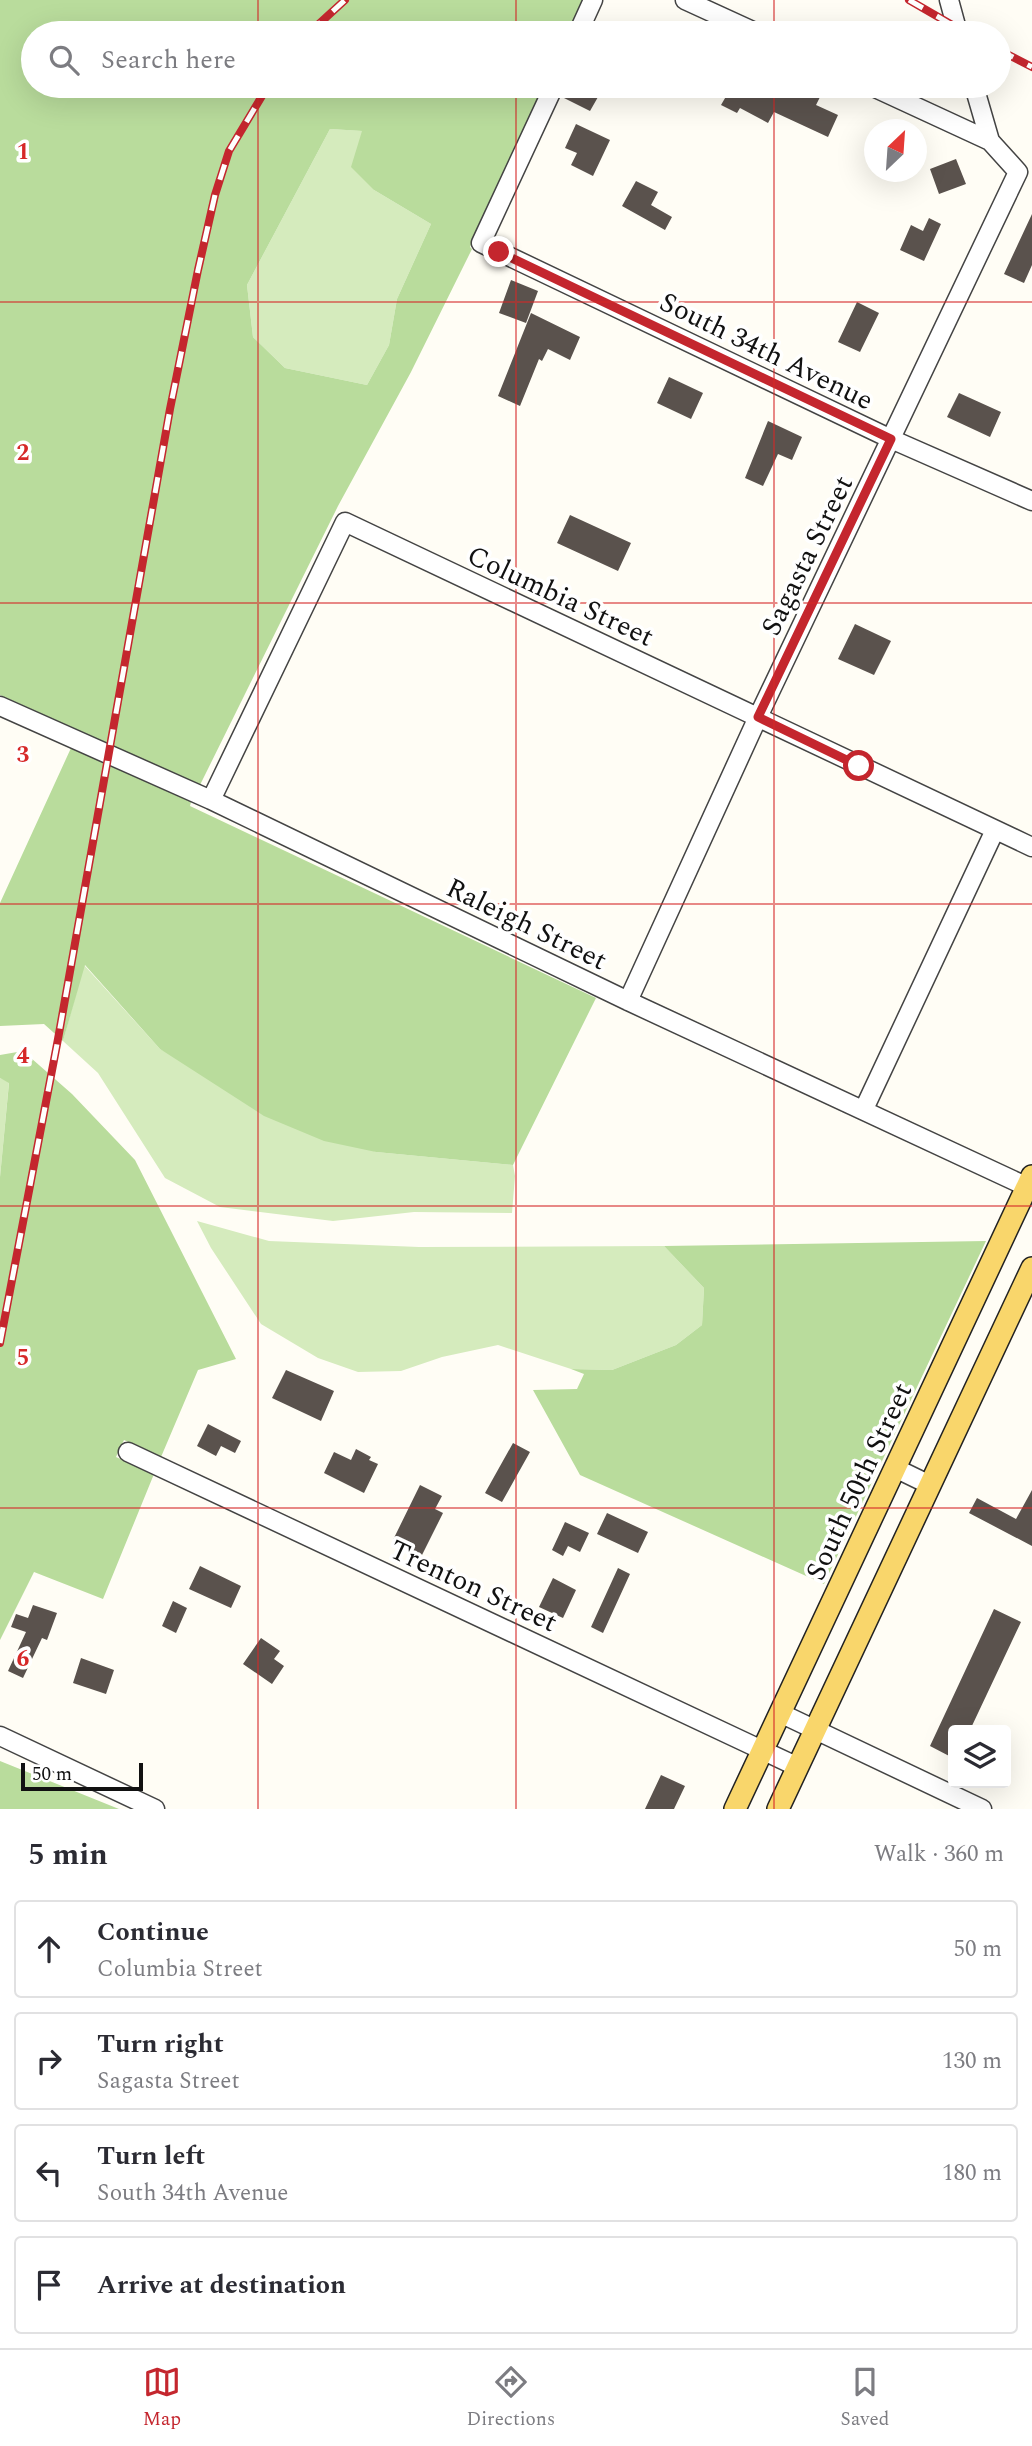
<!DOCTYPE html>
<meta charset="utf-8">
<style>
:root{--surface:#fff;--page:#f2f2f3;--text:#2b2b33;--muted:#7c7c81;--line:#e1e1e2;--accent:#c4262e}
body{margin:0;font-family:Spectral,serif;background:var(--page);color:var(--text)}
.controls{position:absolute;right:21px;bottom:21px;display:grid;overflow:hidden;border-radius:7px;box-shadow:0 7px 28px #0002}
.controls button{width:63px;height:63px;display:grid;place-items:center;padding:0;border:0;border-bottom:2px solid var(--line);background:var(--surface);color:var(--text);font:35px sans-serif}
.compass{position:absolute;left:864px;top:119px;width:63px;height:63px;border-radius:50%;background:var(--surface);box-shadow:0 7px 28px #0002;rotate:25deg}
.scale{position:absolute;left:21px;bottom:18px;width:122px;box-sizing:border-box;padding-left:7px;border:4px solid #111;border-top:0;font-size:19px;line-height:24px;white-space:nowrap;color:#111;-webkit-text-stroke:5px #fff;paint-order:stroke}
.stop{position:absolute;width:21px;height:21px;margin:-16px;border:5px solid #c4262e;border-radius:50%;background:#fff}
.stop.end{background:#c4262e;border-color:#fff;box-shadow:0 2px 7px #0008}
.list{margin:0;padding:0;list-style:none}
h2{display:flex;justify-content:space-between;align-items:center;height:91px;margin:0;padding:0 28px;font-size:30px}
h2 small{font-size:23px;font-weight:400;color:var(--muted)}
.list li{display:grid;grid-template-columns:46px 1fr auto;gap:21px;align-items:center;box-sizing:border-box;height:98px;margin:0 14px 14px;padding:0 14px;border:2px solid var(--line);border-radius:7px}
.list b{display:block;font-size:26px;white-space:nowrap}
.list p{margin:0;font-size:23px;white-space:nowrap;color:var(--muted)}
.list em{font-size:23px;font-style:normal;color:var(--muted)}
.icon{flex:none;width:38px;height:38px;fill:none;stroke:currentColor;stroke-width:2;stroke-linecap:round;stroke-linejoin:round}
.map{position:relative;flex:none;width:1032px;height:1809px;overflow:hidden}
.search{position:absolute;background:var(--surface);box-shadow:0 7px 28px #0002;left:21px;right:21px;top:21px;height:77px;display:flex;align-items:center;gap:18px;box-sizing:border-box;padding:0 24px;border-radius:38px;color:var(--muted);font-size:26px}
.sheet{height:539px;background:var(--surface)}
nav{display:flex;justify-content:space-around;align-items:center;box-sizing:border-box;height:98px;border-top:2px solid var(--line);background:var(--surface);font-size:19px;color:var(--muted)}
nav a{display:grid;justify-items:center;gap:4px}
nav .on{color:var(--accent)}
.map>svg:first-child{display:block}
.green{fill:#d5ebbd}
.forest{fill:#b9dc9c;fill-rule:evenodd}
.building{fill:#5a524d}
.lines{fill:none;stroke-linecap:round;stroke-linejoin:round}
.minor-casing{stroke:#444;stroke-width:21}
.major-casing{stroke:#222;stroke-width:24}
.minor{stroke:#fff;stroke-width:18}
.major{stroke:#f9d66b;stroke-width:21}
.rail-casing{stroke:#c4262e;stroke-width:8}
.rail{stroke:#fff;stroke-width:5;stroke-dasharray:16;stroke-linecap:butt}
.route{stroke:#c4262e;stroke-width:9}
.grid{fill:none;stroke:#d62828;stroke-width:2;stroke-opacity:0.55}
.labels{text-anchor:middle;stroke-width:7;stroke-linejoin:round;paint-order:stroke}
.street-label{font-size:28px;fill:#111;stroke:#fff}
.grid-label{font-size:23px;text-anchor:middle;font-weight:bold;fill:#d62828;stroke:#fff;stroke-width:7;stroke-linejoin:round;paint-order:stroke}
</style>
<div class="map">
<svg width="1032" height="1809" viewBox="0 0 1032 1809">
<rect width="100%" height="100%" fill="#fffdf5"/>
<path class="green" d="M330 129 363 131 374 190 431 224 397 299 389 345 367 385 285 368 253 337 247 285Z
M84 965 160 1049 376 1152 513 1165 515 1176 512 1213 414 1212 333 1221 220 1207 165 1178 98 1073 63 1041Z
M0 1078 9 1082 0 1177Z
M197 1221 269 1241 419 1247 664 1246 704 1288 702 1325 676 1345 612 1370 571 1369 498 1345 442 1357 401 1371 358 1372 318 1358 261 1324 211 1248Z"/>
<path class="forest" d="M0 0H584L569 33H33V86H544L470 247 472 249 411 372 338 506 200 785 0 695ZM330 129 362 131 351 167 374 190 431 224 397 299 389 345 367 385 285 368 253 337 247 285Z
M71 748 191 802 190 806 596 998 513 1165 376 1152 324 1141 264 1116 160 1049 85 965 63 1041 44 1024 0 1026V903Z
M23 1051 72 1094 135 1160 236 1359 198 1370 161 1457 124 1440 116 1457 154 1474 103 1599 34 1572 0 1640V1177L9 1083 0 1078V1055Z
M986 1241 824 1584 580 1475 533 1390 577 1389 584 1374 571 1369 612 1370 676 1345 702 1325 704 1288 664 1246Z
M0 1761 119 1809H0Z"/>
<path class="building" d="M568 86H576L598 97 590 111 562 97Z
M732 86H782L805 98 810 89 821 95 816 105 838 115 828 137 774 112 768 123 740 108 737 113 721 105Z
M576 124 610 140 593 176 571 165 577 153 565 148Z
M956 159 966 184 939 194 930 169Z
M636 181 658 192 651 205 672 217 665 230 622 206Z
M1032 214V265L1024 283 1004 274Z
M929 218 941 224 924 261 900 250 911 225 923 231Z
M511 280 538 291 526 323 499 313Z
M857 302 879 313 860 352 838 342Z
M531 313 580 337 570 360 548 349 542 361 539 359 520 406 498 396Z
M669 377 703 393 691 419 657 403Z
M959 393 1001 412 990 437 947 417Z
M768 421 802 437 792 460 778 454 763 486 745 478Z
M570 515 631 543 618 571 557 543Z
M855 624 891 641 874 675 838 659Z
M286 1370 334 1391 321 1421 272 1398Z
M208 1424 241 1441 235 1453 221 1446 216 1456 197 1446Z
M513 1443 530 1452 502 1502 485 1493Z
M356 1449 371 1457 369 1460 378 1464 364 1493 324 1473 334 1452 351 1460Z
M420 1485 442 1496 435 1509 443 1513 422 1555 393 1540Z
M1032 1490V1546L969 1513 977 1498 1016 1519Z
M607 1513 648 1532 638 1553 597 1534Z
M565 1522 589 1533 580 1552 568 1546 563 1556 552 1550Z
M200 1566 241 1586 231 1608 189 1589Z
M618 1568 630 1574 603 1633 591 1627Z
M553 1578 576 1590 563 1618 539 1607Z
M173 1601 187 1608 176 1633 162 1626Z
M33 1605 57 1613 47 1640 42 1638 23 1678 8 1671 26 1632 11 1627 16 1614 28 1618Z
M994 1609 1021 1622 970 1730H953V1758L930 1746Z
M261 1638 280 1651 274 1659 284 1666 272 1684 243 1664Z
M81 1658 114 1670 106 1694 73 1683Z
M661 1775 685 1786 674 1809H645Z"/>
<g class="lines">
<defs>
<path id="minor" d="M685 0 757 33
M949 0 958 33
M578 33 593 0
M554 86 481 243 891 439 1032 501
M974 86 990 141
M0 706 211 800 628 1001 1032 1189
M211 800 345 522 1032 847
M628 1001 758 717 1018 172 990 141 871 86
M864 1109 995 830
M128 1452 798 1767
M895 1468 930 1485
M780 1713 982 1809
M0 1736 155 1809"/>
<path id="major" d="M735 1809 1032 1176
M778 1809 1032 1268"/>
</defs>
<use href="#minor" class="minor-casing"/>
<use href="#major" class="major-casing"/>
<use href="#minor" class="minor"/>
<use href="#major" class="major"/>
<defs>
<path id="rail" d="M909 0 966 33
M309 33 345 0
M999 50 1032 67
M0 1343 58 1039 170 409 198 270 215 195 229 151 268 86"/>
</defs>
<use href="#rail" class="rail-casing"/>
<use href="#rail" class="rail"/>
</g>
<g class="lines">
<path class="route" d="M499 252 891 439 758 717 859 766"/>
</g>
<path class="grid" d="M258 0V33M516 0V33M774 0V33M258 86V1809M516 86V1809M774 86V1809M0 302H1032M0 603H1032M0 904H1032M0 1206H1032M0 1508H1032"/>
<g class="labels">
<g class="street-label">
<text transform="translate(767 350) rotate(26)" y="10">South 34th Avenue</text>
<text transform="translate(806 555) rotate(-64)" y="10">Sagasta Street</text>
<text transform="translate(561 595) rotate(25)" y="10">Columbia Street</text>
<text transform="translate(527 923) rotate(26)" y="10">Raleigh Street</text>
<text transform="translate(858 1481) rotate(-65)" y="10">South 50th Street</text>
<text transform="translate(474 1585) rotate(25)" y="10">Trenton Street</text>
</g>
</g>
<g class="grid-label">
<text x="23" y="159">1</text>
<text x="23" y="460">2</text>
<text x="23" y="762">3</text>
<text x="23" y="1063">4</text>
<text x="23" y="1365">5</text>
<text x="23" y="1666">6</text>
</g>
</svg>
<div class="controls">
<button><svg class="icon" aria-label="layers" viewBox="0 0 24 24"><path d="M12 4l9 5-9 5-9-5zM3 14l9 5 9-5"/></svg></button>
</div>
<svg class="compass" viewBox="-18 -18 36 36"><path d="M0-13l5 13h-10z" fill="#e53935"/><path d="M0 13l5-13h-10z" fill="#7c7c81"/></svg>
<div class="scale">50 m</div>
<div class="stop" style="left:859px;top:766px"></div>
<div class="stop end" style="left:499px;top:252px"></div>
<div class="search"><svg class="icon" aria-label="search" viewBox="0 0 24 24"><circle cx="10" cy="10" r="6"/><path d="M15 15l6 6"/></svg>Search here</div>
</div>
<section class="sheet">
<h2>5 min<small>Walk · 360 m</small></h2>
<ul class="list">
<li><svg class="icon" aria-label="ahead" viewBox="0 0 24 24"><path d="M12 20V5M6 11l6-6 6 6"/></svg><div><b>Continue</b><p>Columbia Street</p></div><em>50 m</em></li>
<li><svg class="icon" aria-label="right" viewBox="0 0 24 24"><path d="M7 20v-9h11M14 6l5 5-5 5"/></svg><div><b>Turn right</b><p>Sagasta Street</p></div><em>130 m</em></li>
<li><svg class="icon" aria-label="left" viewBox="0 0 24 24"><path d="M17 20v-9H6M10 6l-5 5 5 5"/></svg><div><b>Turn left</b><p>South 34th Avenue</p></div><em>180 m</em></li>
<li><svg class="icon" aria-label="arrive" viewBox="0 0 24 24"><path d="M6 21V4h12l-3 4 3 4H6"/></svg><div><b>Arrive at destination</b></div></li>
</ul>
</section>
<nav>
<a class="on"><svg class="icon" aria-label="map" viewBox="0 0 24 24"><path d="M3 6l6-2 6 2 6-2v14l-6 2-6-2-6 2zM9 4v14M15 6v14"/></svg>Map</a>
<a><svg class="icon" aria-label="directions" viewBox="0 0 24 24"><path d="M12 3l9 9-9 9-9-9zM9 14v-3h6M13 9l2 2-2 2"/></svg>Directions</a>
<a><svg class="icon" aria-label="saved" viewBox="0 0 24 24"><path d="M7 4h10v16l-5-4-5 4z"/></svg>Saved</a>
</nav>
